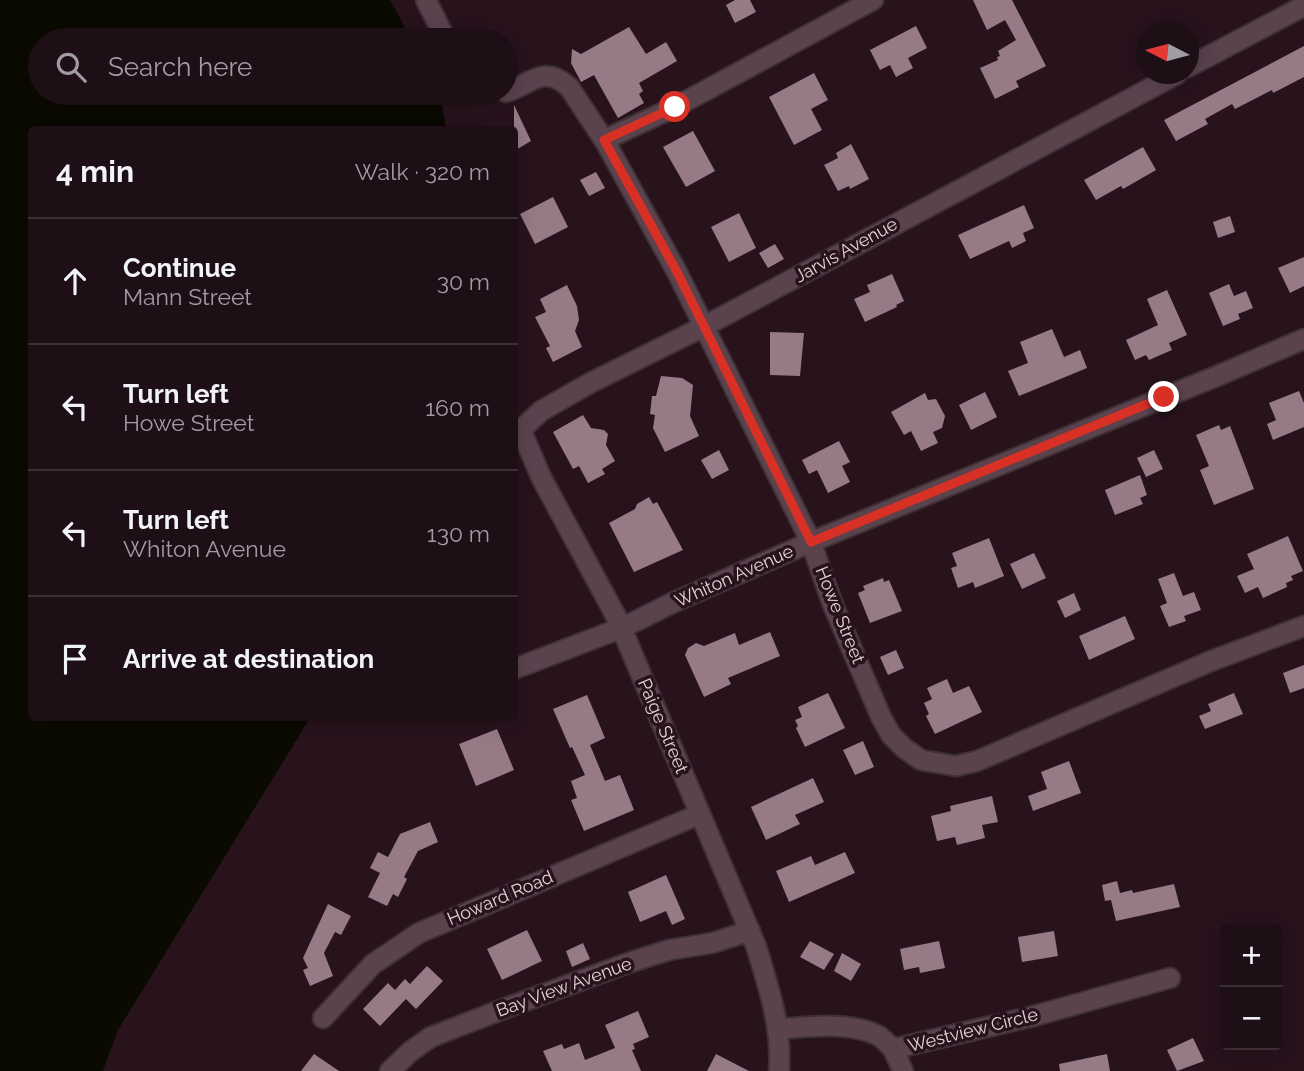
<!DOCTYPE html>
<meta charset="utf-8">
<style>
:root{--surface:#1e0e16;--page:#2b1c23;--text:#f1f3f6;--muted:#a19ca1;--line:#3c2e35}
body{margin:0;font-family:Raleway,sans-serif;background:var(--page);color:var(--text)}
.controls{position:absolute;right:21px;bottom:21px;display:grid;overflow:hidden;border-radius:7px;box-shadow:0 4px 18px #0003}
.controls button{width:63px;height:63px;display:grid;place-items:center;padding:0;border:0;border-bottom:2px solid var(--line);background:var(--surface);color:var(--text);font:35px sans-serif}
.compass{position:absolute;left:1136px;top:21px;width:63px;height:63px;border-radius:50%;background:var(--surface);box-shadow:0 4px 18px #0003;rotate:276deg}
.stop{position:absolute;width:21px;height:21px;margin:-16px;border:5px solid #d93025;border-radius:50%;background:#fff}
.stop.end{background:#d93025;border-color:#fff;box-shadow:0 2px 7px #0008}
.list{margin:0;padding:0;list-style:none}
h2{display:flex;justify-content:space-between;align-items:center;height:91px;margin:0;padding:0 28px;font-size:30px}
h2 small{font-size:23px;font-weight:400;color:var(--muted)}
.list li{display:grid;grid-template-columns:46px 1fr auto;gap:21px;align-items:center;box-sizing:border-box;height:126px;padding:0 28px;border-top:2px solid var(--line)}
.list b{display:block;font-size:26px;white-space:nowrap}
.list p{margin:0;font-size:23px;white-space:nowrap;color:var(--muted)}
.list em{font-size:23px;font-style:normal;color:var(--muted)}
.icon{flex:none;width:38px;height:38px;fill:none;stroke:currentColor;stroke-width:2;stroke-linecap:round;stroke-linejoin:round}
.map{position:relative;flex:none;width:1304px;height:1071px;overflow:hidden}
.search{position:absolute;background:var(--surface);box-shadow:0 4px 18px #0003;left:28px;top:28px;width:490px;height:77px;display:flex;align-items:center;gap:18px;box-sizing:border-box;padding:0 24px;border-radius:38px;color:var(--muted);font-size:26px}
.panel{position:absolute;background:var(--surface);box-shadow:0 4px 18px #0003;left:28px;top:126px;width:490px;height:595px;border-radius:7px}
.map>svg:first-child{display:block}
.water{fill:#0a0a00}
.building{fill:#967b87}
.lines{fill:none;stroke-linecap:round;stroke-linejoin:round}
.minor-casing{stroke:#3d3036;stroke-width:23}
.minor{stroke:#5b434e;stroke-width:19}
.route{stroke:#d93025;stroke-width:9}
.labels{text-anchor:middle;stroke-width:7;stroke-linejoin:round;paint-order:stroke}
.street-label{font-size:18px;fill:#e1d2d8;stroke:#28131d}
</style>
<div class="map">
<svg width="1304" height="1071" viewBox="0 0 1304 1071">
<rect width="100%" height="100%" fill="#28131d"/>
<path class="water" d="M0 0H390L412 40H40V93H440L446 129 32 130V718H310L118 1030 103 1071H0Z"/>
<path class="building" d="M735 0H750L756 12 735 23 726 5Z
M973 0H1012L1046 66 1016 81 1019 87 995 99 980 68 998 60 997 57 1000 56 998 51 1016 40 1005 20 987 30Z
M916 26 927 48 908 58 913 68 896 77 890 65 880 70 870 50Z
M629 27 646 54 666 42 677 61 639 83 643 91 639 94 644 103 618 118 594 75 581 82 571 63 572 49 581 54Z
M1304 46V77L1273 93 1272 90 1235 109 1232 104 1205 119 1208 124 1176 141 1164 120Z
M814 73 828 100 811 109 822 130 794 145 769 97Z
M514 105 531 141 514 151Z
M693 131 715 171 686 187 663 147Z
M851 144 869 179 850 189 849 186 838 191 824 165 838 158 836 153Z
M1143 147 1156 170 1123 189 1121 186 1096 200 1084 180Z
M596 172 605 188 589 196 580 180Z
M553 197 568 227 535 244 520 214Z
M1024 205 1034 228 1023 233 1026 241 1012 248 1009 241 970 259 958 235Z
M739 213 756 248 729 262 711 227Z
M1230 216 1235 232 1218 238 1213 222Z
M775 244 784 259 768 268 759 253Z
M1304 257V286L1290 293 1278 268Z
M892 274 904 301 896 305 897 307 865 322 854 299 870 292 867 285Z
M1229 284 1234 296 1246 291 1253 308 1238 314 1240 319 1223 326 1209 293Z
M567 285 577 306 579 320 575 331 582 347 553 362 546 348 550 346 535 317 546 312 540 299Z
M1167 290 1187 335 1169 343 1172 350 1149 360 1146 355 1135 360 1126 340 1158 325 1147 299Z
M1052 329 1064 357 1080 350 1087 368 1019 396 1008 371 1028 363 1020 342Z
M770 332 804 333 800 376 770 375Z
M661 376 682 378 693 385 690 416 699 436 665 452 653 428 655 415 650 414 652 396H656Z
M1299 391 1304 403V427L1273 440 1267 424 1276 420 1269 403Z
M985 392 997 417 971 430 959 405Z
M925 393 928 400 936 399 945 416 942 428 933 432 938 443 921 451 911 431 904 435 891 412Z
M583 415 591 428 604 430 608 434 606 445 615 461 602 469 605 474 588 483 579 466 573 469 553 432Z
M1219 425 1221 430 1230 426 1254 489 1214 505 1200 470 1209 466 1196 435Z
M839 441 850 462 842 466 850 482 828 493 817 470 809 474 802 460Z
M719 450 729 470 712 479 701 460Z
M1154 450 1163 469 1146 477 1137 458Z
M1140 475 1147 495 1140 498 1143 504 1115 515 1105 490Z
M649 497 653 504 657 502 683 550 634 572 609 523 635 509 637 504Z
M1288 536 1303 571 1291 576 1293 580 1286 583 1287 587 1263 598 1258 587 1245 593 1237 576 1254 569 1247 554Z
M989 538 1004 576 975 588 973 582 958 588 951 568 957 566 952 553Z
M1034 553 1046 578 1022 589 1010 564Z
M1174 573 1183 596 1194 592 1201 610 1184 616 1186 621 1169 627 1160 606 1167 603 1158 579Z
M883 578 884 582 889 580 902 611 870 623 858 593 865 590 863 586Z
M1074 593 1081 610 1065 618 1057 601Z
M1125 616 1135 639 1089 660 1079 636Z
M770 632 780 656 728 678 731 684 704 697 685 655 688 648 696 643 704 646 735 633 739 645Z
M896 650 904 668 888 675 880 657Z
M1304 665V688L1290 693 1283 673Z
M947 679 953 693 969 686 982 712 935 734 926 716 929 714 924 703 932 699 927 688Z
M828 693 845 728 805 747 796 728 798 726 795 720 802 717 798 707Z
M1234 693 1243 714 1205 729 1199 716 1211 711 1208 704Z
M587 695 605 738 590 745 605 781 620 775 634 810 584 831 571 800 577 798 571 781 585 775 572 747 570 748 553 709Z
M497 729 514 770 476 786 459 744Z
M863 741 874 767 855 775 843 750Z
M1069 761 1081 793 1033 811 1028 796 1047 789 1041 772Z
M813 778 824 802 795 815 800 824 766 840 751 807Z
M992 796 998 822 982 825 985 838 957 845 955 837 937 841 931 816 951 811 950 806Z
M430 822 438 842 418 851 404 877 407 879 398 897 393 894 387 906 368 897 380 873 370 868 378 852 388 857 400 834Z
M845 852 855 873 789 902 776 871 811 856 815 865Z
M666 875 685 919 672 925 666 911 640 922 628 892Z
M1117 881 1120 893 1132 890 1133 893 1174 884 1180 907 1116 921 1111 900 1105 901 1102 885Z
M328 904 351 916 341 935 335 932 324 953 333 976 310 986 303 970 308 968 303 958Z
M527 930 542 961 502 980 487 949Z
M1054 931 1058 956 1022 962 1018 937Z
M810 941 834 954 824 970 800 957Z
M939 941 945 968 920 973 919 967 904 970 900 949Z
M583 943 590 959 572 967 566 951Z
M842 953 861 964 851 981 834 971Z
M427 966 443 981 416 1009 406 999 380 1026 363 1009 388 983 395 990 405 979 410 984Z
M638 1011 649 1037 633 1044 635 1049 632 1050 641 1071H552L543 1051 562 1044 564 1049 579 1043 585 1060 615 1048 605 1025Z
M1193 1038 1204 1061 1177 1071 1167 1050Z
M314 1054 339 1071H301Z
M716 1054 749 1071H707Z
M1107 1054 1110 1071H1060L1059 1064Z"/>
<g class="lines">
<defs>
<path id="minor" d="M426 0 446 40
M1188 67 1304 6
M506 92C531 84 544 64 569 87L606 143 677 272 811 542 833 605 881 717 891 735 904 748 921 760 956 766 977 761 1211 661 1304 626
M604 140 675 107 873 0
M514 669 624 627 672 603 811 542 1217 376 1304 339
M323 1018 373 964 419 933 700 814
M778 1029C809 1027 848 1021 877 1035 883 1038 888 1044 893 1049L1034 1016 1170 978
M893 1049 903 1071
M390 1071 411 1051 431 1037 506 1008 631 962 669 950 712 943 750 931
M779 1071C782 1027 769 988 756 946L618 620 542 479 522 433 526 425 541 411 590 383 703 327 1177 74"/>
</defs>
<use href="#minor" class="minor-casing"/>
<use href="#minor" class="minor"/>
</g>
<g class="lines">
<path class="route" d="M675 107 604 140 677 272 811 542 1164 397"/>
</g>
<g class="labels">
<g class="street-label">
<text transform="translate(846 250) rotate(-29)" y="6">Jarvis Avenue</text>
<text transform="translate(734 576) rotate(-24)" y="6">Whiton Avenue</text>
<text transform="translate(840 615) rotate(68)" y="6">Howe Street</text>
<text transform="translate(663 726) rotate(67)" y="6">Paige Street</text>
<text transform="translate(500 898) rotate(-23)" y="6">Howard Road</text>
<text transform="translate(564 987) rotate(-20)" y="6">Bay View Avenue</text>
<text transform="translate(973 1030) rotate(-14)" y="6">Westview Circle</text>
</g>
</g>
</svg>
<div class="controls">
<button>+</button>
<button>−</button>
</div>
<svg class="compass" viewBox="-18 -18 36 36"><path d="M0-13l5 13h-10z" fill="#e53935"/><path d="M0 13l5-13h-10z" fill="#a19ca1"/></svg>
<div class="stop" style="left:675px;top:107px"></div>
<div class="stop end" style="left:1164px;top:397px"></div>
<div class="search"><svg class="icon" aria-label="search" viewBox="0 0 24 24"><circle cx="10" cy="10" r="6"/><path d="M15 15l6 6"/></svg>Search here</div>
<section class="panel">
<h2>4 min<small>Walk · 320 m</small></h2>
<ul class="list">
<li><svg class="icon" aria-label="ahead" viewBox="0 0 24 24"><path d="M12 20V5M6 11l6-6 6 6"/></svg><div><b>Continue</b><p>Mann Street</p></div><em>30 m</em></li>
<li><svg class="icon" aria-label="left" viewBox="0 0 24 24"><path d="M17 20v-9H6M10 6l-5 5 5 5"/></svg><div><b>Turn left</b><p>Howe Street</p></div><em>160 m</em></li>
<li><svg class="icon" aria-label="left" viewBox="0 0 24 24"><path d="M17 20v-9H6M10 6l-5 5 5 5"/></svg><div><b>Turn left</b><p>Whiton Avenue</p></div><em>130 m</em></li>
<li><svg class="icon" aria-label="arrive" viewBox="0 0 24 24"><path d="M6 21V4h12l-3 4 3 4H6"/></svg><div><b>Arrive at destination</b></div></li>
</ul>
</section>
</div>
